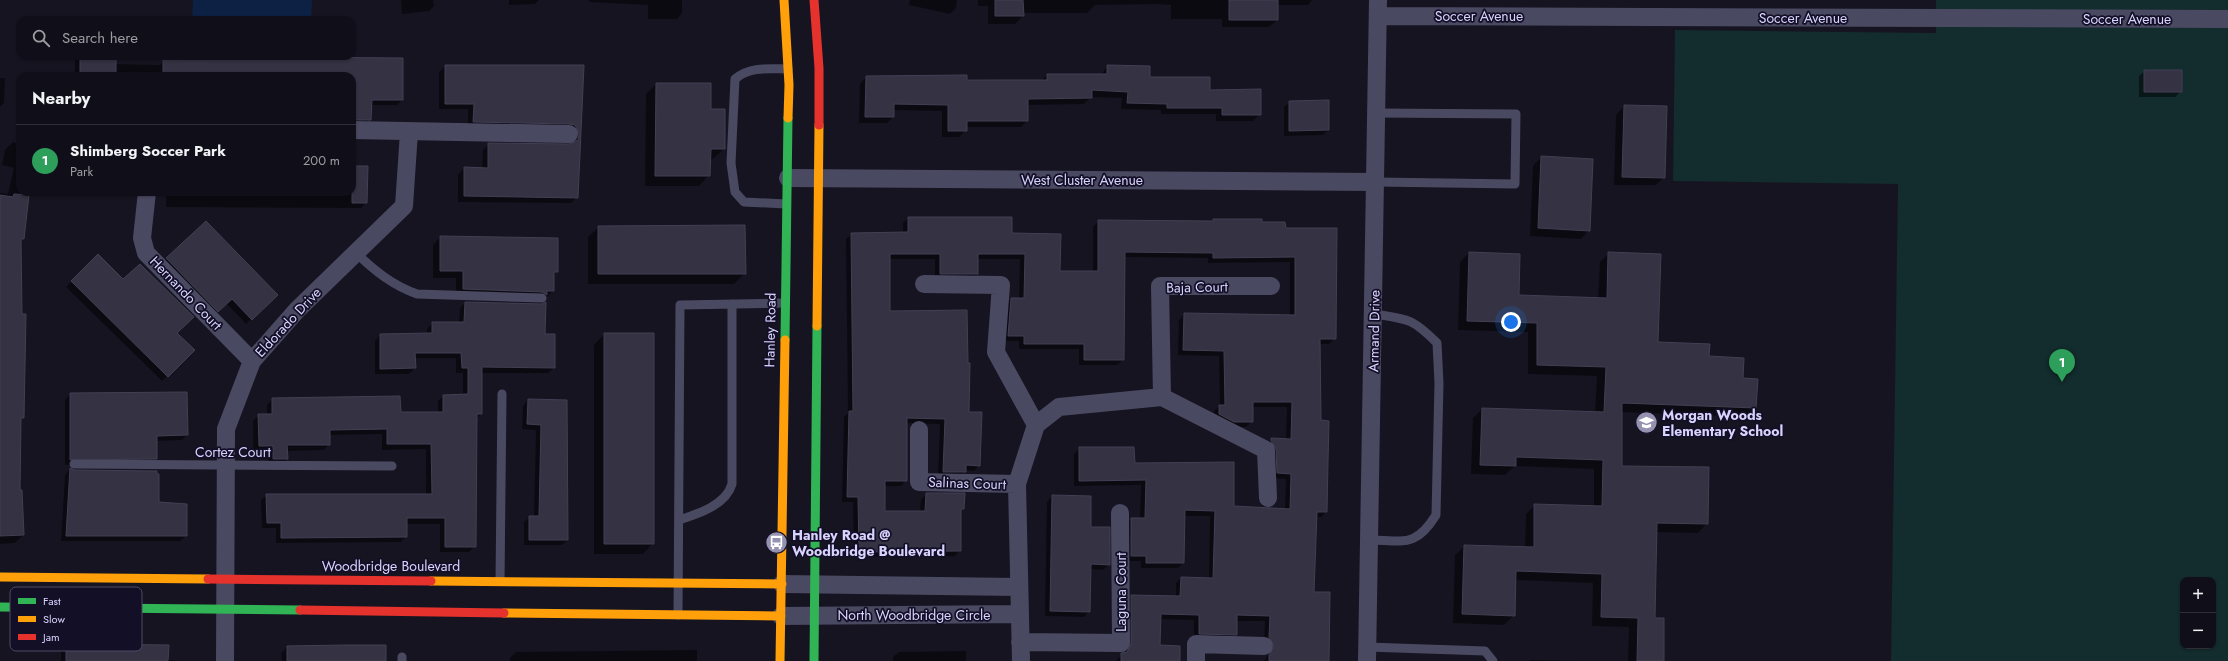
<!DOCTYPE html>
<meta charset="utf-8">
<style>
:root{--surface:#100f19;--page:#1e1d26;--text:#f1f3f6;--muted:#9c9ca2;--line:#302f38;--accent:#9591b1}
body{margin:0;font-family:Jost,sans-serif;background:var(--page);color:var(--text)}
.controls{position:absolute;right:12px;bottom:12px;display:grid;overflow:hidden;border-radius:8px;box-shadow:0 1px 3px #0004}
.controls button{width:36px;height:36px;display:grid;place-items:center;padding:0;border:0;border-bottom:1px solid var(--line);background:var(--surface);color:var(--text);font:20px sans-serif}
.you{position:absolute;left:1511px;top:322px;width:14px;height:14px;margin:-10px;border:3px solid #fff;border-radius:50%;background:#1a73e8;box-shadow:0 0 0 6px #1a73e833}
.badge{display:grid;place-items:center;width:26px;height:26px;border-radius:50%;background:var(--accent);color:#fff;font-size:13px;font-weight:700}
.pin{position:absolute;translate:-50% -33px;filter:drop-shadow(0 1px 2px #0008)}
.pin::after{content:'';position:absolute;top:21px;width:14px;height:12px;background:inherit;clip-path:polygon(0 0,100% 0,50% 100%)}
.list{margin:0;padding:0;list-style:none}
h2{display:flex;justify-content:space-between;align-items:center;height:52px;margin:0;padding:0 16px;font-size:17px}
h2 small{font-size:13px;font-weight:400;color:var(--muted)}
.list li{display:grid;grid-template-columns:26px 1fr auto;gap:12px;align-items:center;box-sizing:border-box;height:72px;padding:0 16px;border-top:1px solid var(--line)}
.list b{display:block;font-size:15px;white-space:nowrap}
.list p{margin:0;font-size:13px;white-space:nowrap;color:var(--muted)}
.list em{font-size:13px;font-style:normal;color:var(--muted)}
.icon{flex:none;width:22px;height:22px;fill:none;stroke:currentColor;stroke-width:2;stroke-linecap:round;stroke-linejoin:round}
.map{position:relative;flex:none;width:2228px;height:661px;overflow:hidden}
.search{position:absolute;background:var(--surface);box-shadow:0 1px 3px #0004;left:16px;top:16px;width:340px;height:44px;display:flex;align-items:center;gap:10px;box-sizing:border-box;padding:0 14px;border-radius:12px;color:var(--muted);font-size:15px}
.panel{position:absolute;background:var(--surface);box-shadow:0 1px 3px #0004;left:16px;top:72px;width:340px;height:124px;border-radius:12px}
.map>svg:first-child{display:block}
.green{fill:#132c2d;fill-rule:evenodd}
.water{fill:#0d2144}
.shadow{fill:#0007}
.building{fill:#343243;stroke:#433f54}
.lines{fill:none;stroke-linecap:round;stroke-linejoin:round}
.lane{stroke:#4a4962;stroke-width:9}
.street{stroke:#4a4962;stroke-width:18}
.fast{stroke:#30b455;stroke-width:9}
.slow{stroke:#ff9f0a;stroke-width:9}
.jam{stroke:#e5322d;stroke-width:9}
.labels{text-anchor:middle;stroke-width:3.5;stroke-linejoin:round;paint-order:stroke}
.street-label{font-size:14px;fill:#d9d4ff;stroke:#130f26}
.poi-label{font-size:14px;font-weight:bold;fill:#d9d4ff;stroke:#130f26;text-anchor:start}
.key{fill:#130f26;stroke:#4e4a67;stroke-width:1}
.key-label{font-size:11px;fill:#d9d4ff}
</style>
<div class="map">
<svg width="2228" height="661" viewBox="0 0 2228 661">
<rect width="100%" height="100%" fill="#161421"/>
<path class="green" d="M1936 0H2228V661H1891L1898 184 1673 181 1675 30 1936 33ZM2183 580H2213V646H2183Z"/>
<path class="water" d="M193 0H312L311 20H192Z"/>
<path class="shadow" d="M401 0H433L434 6 429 11 402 14Z
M509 0H539L535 4 509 5Z
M589 0H682V13L677 19H648V5L589 2Z
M910 0H957L956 8 950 14 909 5Z
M978 0H1312L1308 5H1277V20L1269 27H1222V19H1171V5L1157 4 1095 5 1087 13H1022L1023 16 1015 24H988V6H978Z
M77 56H115V64L160 65 164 61 274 60 276 58 402 59V100L397 105H370V119L365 125 352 126V76H75V58Z
M445 66H583L577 197 571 203 458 202V175L464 168 482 169 483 150 489 144 569 146 574 140 468 128V109H439V72Z
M1107 66 1209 91 1260 114 1253 121H1216V114H1161V110L1121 109 1122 98 1091 97 1084 104 1027 105V121L1021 127H966V130L959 137H942V111L893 110V117L887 123H859L860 84 866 77 1041 81 1047 75H1101Z
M2145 71 2181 91 2175 97H2139V76Z
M0 78H5L4 103 0 107Z
M656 84 710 110 724 149 713 159H710L709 175 699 186H645L646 94Z
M1290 102 1328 130 1323 135 1284 136V107Z
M1624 106 1666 107 1664 177 1656 185H1614L1616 115Z
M13 142 20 144V192H28L23 239 20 242 23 418 20 421 18 491 23 535 15 543 0 544V193L8 194 14 168 2 165 5 150Z
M1541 157 1589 230 1581 239 1530 236 1533 166Z
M352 166 366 202 361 208 166 207V192H352Z
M908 218 1011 234 1059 272H1093V227L1099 221 1211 222 1213 220H1261V223L1285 229 1335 338 1329 344H1319L1320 421 1327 461 1326 512 1321 517H1316L1313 593 1328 661H1264L1270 652 1264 643 1265 621H1236V634L1231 640 1194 639V620L1160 619 1159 646 1179 661H1116L1126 650V601L1132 596 1176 597V583L1181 578 1209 579 1210 516H1184L1183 563 1178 568H1141V561H1126V524L1131 519H1140L1141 485 1074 486V454L1080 448 1134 464 1233 507 1285 510 1286 479 1272 478 1266 444 1272 439 1286 440 1287 407H1252V421L1246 427H1228L1214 420V411L1220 406 1219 356 1178 355 1179 320 1184 314 1290 316V262L1208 263V258L1124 257 1123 360 1117 365H1079V349H1019V341H1003L1006 304 1011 299H1019L1020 259H977V274L972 279H935V259H889V312L968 413 979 465 974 471 965 470 960 477H938L940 424 906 423V480L901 486H884V512H920L921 499 927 494 963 509 960 512V550L955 556 854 557 853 502H842L844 417 848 413 846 239 852 234 903 233V223Z
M206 222 276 295 246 324 226 303 212 316 161 264Z
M599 227 745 273 734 284H588V237Z
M440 237 557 271 553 275V291L545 298 456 296V278H433V245Z
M1469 253 1519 255 1518 296 1598 299 1600 262 1609 253 1656 343 1708 357 1742 379 1755 408 1746 417 1621 412V467L1707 523 1698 533 1655 532 1654 618 1663 661H1628L1629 627 1592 626 1593 583 1515 580 1514 615 1504 625 1453 623 1455 555 1465 546 1525 548 1526 514 1535 505 1594 507V469L1515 466 1505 475 1471 474 1473 418 1482 409 1595 413 1597 376 1528 374V332L1458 330 1460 262Z
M98 256 193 350 162 381 66 287Z
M465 303 544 335 554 368 548 373H481V414L476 419 475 546 469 552H440V524H406V536L401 542 276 543V528H262L261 500 267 495H426V449L382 450V434L329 435V444L324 450 286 451 287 459 281 465 268 464V451H253V421L259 415H267V405L273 399 400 413H438V401L443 396 463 395V373H456V358H414L415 368 409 374H375V341L380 335 427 334V329L432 323H459L460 308Z
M604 334 653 543 643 554H594V345Z
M70 394 187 435 182 440 156 441V458L150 464 65 465V400Z
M528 400 566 401 568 540 562 545H524V522L530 517H534L536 430 522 429 523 406Z
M70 469 158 503 186 536 180 541H61L65 475Z
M1052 496 1090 527 1109 565 1103 570 1090 569 1089 612 1084 617 1045 616 1047 502Z
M66 645 167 660 182 661H61V650Z
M287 647 385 661H282L281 653Z
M697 650V661H510V658L516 652Z
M966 651V661H893V657L899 652Z
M1530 660 1585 661H1529Z"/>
<path class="building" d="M995 0H1023L1024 16H995Z
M1229 0H1278V20H1229Z
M80 56H116V76H80Z
M276 57 403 58V100H372L371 120H352V76H163V60L276 59Z
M445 65H584L578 198 464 196V167L488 168V143L569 144 578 140 579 134 575 125 569 124 473 122 474 104H445Z
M1107 65 1150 66V77H1210V90L1261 89V115H1222V108H1167V104L1127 103 1128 92 1092 90V98L1028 99V121H967V131H948V105L894 104V117H865L866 76 967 75V80H1047V74H1107Z
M2144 70H2182V92H2144Z
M656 83H711V109H725V149H711L710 176H655Z
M1329 100V130L1289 131V101Z
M1624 105 1667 106 1665 178 1622 177Z
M1541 156 1593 159 1590 231 1538 228Z
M352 166H368L367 203H352Z
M14 194 29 195 24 239H21L22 314H26L24 418H21L20 490H22L24 535 0 536V195L13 197Z
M908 217H1012V233L1061 234 1060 271H1098V220L1213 221V219H1262V222H1285L1286 228H1337L1336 339H1320L1321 420 1329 421 1328 461 1327 512H1317L1314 592H1330L1329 661H1269V655L1274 646 1269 637 1270 616 1237 615V635L1199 634V615L1161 614 1160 645 1180 646V661H1121V653L1127 652 1131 643V595L1180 596 1181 577 1213 578 1215 511 1185 510 1184 563H1146V556H1131V518H1145L1146 480 1079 481V447H1134L1135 463 1234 462V506L1290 509 1291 474 1277 473 1276 449 1271 441V438L1291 439 1292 402H1253V422H1234L1219 414V405H1225L1224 351 1183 350 1184 313 1295 315V257L1213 258V253L1125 252 1124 360H1084V344H1024V336H1008L1011 298H1024L1025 254H978V274H940V254H890V311L967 310 968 363H970L969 412H982L980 466 966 465V472H943L945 419 907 418V481H885V511H925L926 493H965L964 509H961V551L859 552 858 497H847L849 411H853L851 233 908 232Z
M206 221 278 295 252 320 232 299 218 312 166 258Z
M745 225 746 274H598V226Z
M440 236 558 238V272H554V291H547V295L542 292 463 289V271H440Z
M1469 252 1520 254 1519 295 1607 298 1608 252 1661 254 1658 342 1710 344 1709 356 1744 358 1743 378 1758 379 1756 408 1622 403V466L1709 467 1708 524 1657 523 1655 618H1664V661H1637L1638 618 1601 617 1602 574 1516 571 1515 616 1462 614 1464 545 1534 547V504L1602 506 1603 460 1516 457V466L1480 465 1482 408 1604 412 1606 367 1537 365V323L1467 321Z
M98 254 123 279 140 264 194 317 177 333 195 350 168 377 71 281Z
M465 302 542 304 546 302 545 334H555V368L482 367V414H477L476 547H445V518H407V537L281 538V523H267L266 494H432L431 444H387V429L330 430V445H287L288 459H273V446H259L258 414H272V398L400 396 401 412H443V395L468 394V368H462L461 353H415L416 368 380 369V334L432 333V322H464Z
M604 333H654V544H604Z
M187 392 188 435 157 436V459L70 460V393Z
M528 399 567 400 568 540H529V516H539L541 425 527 424Z
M70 468 74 470 157 471V474H159V502L187 504V536H66Z
M1052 495 1091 496V527H1110V565L1091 564 1090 612 1050 611Z
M66 644 169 645 168 661H66Z
M346 645H386V661H287V646Z"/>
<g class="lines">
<path class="lane" d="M1376 182 1515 184 1516 114 1376 113
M786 204 744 202 735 192 731 163 735 79C750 66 770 69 788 69
M356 253C375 271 392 285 417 294L542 298
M74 464 392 466
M679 520C698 514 726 505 732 484V304
M1371 540C1405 541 1416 547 1436 515L1439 383 1437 343C1412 318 1408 319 1374 314
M500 581 502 394
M678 615 680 305 784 303
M1367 647 1485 651 1493 661
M402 661V657"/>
<path class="street" d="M1378 16 2228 19
M352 130 569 134
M788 178 1376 182
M147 192 142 238 146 253 252 361
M924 284 1001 285 996 352 1036 425
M1162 397 1160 286H1271
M919 430V482L1017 484
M782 584 1019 587
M781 616 1019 614
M1020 642 1121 643 1120 513
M225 661 226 429 252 361 297 310 404 206 409 132
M1021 661 1017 484 1036 425 1059 407 1162 397 1266 450 1268 498
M1196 661V644L1264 646
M1367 661 1378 0"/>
<path class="fast" d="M785 340 788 118
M0 607 300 610
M814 661 817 326"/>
<path class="slow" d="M784 0 789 85 788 118
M817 326 819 125
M0 577 208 579
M431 581 782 584
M504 613 781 616
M780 661 785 340"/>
<path class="jam" d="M814 0 819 68V125
M208 579 431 581
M300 610 504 613"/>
</g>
<defs>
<symbol id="school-disc" viewBox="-11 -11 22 22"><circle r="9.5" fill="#9591b1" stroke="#130f26"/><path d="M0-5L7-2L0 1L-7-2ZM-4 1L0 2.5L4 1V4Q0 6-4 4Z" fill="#fff"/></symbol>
<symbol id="bus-disc" viewBox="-11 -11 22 22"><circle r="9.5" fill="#9591b1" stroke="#130f26"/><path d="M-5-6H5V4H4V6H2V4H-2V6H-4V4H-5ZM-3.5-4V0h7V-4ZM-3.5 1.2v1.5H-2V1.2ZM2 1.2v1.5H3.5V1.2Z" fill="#fff"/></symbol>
</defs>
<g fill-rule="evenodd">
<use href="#school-disc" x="1634" y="410" width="25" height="25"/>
<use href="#bus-disc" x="764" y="530" width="25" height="25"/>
</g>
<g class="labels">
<g class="street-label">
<text x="1479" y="21">Soccer Avenue</text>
<text x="1803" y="23">Soccer Avenue</text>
<text x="2127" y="24">Soccer Avenue</text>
<text x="1082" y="185">West Cluster Avenue</text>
<text transform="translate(1197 287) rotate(-1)" y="5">Baja Court</text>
<text transform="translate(186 293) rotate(46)" y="5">Hernando Court</text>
<text transform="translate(288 322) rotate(-47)" y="5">Eldorado Drive</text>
<text transform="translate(770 330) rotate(-89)" y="5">Hanley Road</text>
<text transform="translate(1374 331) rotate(-89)" y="5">Armand Drive</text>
<text x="233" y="457">Cortez Court</text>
<text transform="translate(967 483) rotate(2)" y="5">Salinas Court</text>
<text x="391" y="571">Woodbridge Boulevard</text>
<text transform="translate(1121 592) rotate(-90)" y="5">Laguna Court</text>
<text x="914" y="620">North Woodbridge Circle</text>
</g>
<g class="poi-label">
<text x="1662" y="420">Morgan Woods<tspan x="1662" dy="16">Elementary School</tspan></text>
<text x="792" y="540">Hanley Road @<tspan x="792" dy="16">Woodbridge Boulevard</tspan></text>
</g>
</g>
<rect x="10" y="587" width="132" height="64" rx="6" class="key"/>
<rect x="18" y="598" width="18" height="6" fill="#30b455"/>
<rect x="18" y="616" width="18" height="6" fill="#ff9f0a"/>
<rect x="18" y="634" width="18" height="6" fill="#e5322d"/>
<g class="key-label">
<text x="43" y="605">Fast</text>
<text x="43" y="623">Slow</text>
<text x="43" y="641">Jam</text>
</g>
</svg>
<div class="controls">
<button>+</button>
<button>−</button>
</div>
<div class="you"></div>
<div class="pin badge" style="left:2062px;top:382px;background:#2e9e5b">1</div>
<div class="search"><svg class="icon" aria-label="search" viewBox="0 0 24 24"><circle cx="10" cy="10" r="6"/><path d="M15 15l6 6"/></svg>Search here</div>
<section class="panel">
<h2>Nearby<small></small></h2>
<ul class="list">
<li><span class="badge" style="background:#2e9e5b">1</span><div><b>Shimberg Soccer Park</b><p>Park</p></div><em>200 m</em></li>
</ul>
</section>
</div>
